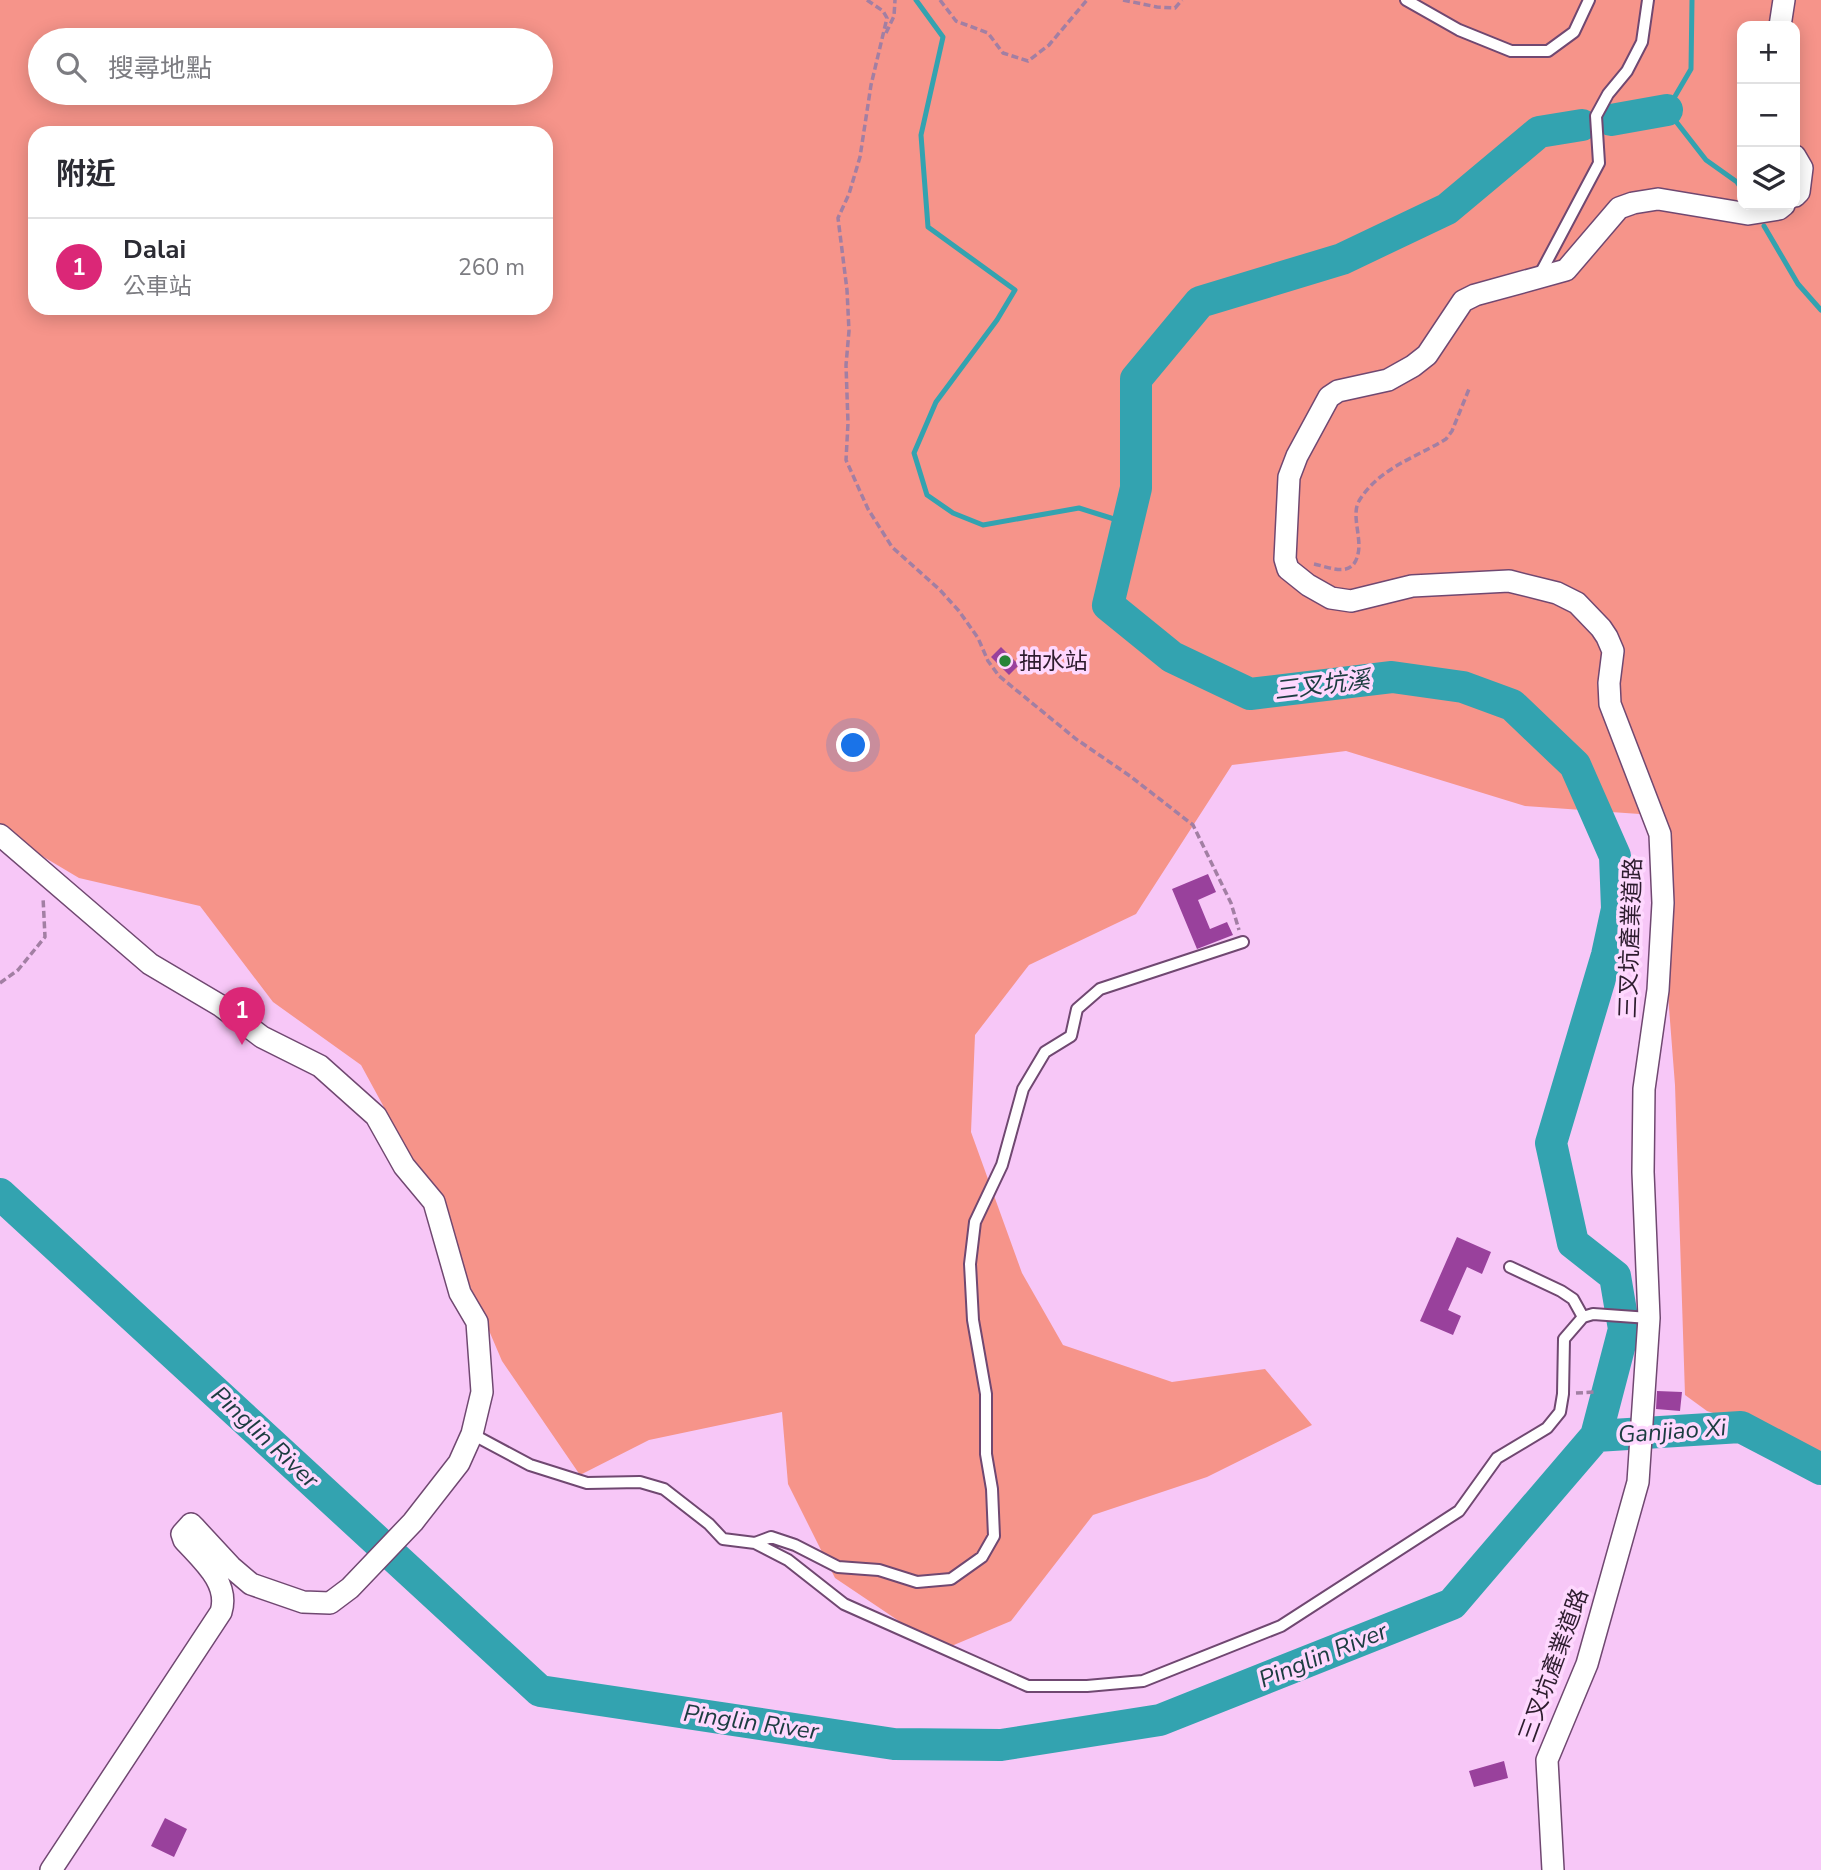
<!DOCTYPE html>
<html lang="zh-TW">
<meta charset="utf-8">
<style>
:root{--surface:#fff;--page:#f7f7f7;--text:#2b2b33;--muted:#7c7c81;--line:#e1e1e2;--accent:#db2777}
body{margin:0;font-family:"Nunito Sans","Noto Sans TC",sans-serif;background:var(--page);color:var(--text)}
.controls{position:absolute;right:21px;top:21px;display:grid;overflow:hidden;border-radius:14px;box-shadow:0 4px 18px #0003}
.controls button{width:63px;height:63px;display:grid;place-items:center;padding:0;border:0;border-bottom:2px solid var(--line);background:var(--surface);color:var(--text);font:35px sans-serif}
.you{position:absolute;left:854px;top:746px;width:24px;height:24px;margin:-18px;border:5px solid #fff;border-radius:50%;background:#1a73e8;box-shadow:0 0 0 10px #1a73e833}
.badge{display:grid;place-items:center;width:46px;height:46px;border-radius:50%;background:var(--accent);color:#fff;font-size:23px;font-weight:700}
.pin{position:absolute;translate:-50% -58px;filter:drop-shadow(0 2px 4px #0008)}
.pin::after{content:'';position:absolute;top:37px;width:24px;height:21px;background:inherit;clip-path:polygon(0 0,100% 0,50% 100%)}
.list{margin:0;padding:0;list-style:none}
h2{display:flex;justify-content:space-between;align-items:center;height:91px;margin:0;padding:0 28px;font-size:30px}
h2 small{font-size:23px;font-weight:400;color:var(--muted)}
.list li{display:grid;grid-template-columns:46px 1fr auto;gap:21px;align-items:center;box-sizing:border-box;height:98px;padding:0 28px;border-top:2px solid var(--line)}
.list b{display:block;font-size:26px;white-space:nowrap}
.list p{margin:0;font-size:23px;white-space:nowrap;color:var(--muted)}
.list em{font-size:23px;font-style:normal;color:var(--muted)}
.icon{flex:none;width:38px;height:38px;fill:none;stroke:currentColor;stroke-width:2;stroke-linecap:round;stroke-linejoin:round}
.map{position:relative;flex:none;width:1821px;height:1870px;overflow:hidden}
.search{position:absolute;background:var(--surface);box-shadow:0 4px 18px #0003;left:28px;top:28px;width:525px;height:77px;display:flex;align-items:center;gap:18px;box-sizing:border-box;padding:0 24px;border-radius:38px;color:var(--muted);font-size:26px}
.panel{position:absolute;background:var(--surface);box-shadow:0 4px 18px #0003;left:28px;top:126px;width:525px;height:189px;border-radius:21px}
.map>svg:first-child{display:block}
.green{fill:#f6948a;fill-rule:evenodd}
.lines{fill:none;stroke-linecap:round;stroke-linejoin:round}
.stream{stroke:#33a3b0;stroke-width:5}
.river{stroke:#33a3b0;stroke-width:32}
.building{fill:#99419c}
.lane-casing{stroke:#704871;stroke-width:14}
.street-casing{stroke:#704871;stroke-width:24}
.path{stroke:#a27fa3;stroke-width:3.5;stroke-dasharray:7 3.5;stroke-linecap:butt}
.lane{stroke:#fff;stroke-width:10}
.street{stroke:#fff;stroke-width:21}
.poi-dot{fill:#268436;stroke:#fed8fe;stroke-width:2.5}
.labels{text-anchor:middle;stroke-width:7;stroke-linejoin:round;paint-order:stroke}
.poi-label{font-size:23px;fill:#2d1c2e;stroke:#fed8fe;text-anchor:start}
.street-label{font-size:23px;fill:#2d1c2e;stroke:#fed8fe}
.water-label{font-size:24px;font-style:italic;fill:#1b3c40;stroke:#fed8fe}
</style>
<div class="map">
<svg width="1821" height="1870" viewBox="0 0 1821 1870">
<rect width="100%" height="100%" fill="#f7c7f7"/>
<path class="green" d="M0 0H1821V1458L1775 1433 1707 1411 1685 1395 1675 1085 1654 815 1525 806 1346 751 1232 765 1136 914 1029 965 975 1035 971 1132 1022 1273 1063 1345 1172 1382 1265 1369 1312 1425 1207 1477 1093 1515 1011 1621 942 1650 835 1578 788 1484 782 1412 649 1440 580 1475 502 1361 429 1190 361 1065 273 1002 200 906 79 878 0 831ZM1742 26H1795V205H1742ZM40 40H541V93H40ZM35 133H546V308H35Z"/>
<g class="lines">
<path class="stream" d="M916 0 943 37 921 135 928 227 1015 290 997 320 936 402 914 453 927 495 953 513 983 525 1079 508 1127 523
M1692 0 1691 69 1667 110 1706 160 1737 182 1742 190
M1764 226 1798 284 1821 310"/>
<path class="river" d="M1611 120 1667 110
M0 1194 540 1691 894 1744 1001 1745 1160 1720 1452 1604 1596 1436 1624 1329 1615 1276 1573 1243 1551 1143 1607 955 1617 909 1615 856 1575 765 1512 705 1463 687 1392 677 1250 694 1172 657 1108 605 1136 488V379L1200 302 1342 259 1447 209 1539 132 1582 125
M1596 1436 1741 1427 1821 1469"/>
</g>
<path class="building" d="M1001 647 1019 665 1009 675 991 657Z
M1208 874 1216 892 1198 900 1210 929 1227 922 1233 935 1197 949 1172 889Z
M1457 1237 1491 1252 1482 1274 1467 1267 1448 1310 1461 1316 1453 1335 1420 1321Z
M1657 1391 1682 1392 1680 1411 1656 1409Z
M1504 1761 1508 1778 1474 1787 1469 1771Z
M165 1818 187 1829 174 1857 151 1846Z"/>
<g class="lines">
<defs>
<path id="lane" d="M1406 0 1459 30 1511 51H1548L1574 32 1589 0
M1539 276 1599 163 1596 116 1608 94 1627 71 1642 42 1648 0
M1510 1267 1561 1291 1573 1299 1583 1317
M472 1434 530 1465 587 1483 640 1482 664 1489 709 1524 723 1539 755 1543 788 1560 844 1604 1028 1686H1087L1143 1681 1281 1626 1459 1511 1497 1458 1547 1428 1560 1412 1563 1394 1564 1339 1583 1317 1593 1314 1649 1318
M755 1543 771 1537 795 1545 838 1567 879 1570 917 1582 951 1579 982 1557 994 1536 992 1489 986 1454V1394L973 1320 970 1264 975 1222 1002 1165 1023 1089 1045 1052 1071 1036 1077 1009 1100 989 1243 942"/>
<path id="street" d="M1780 26 1784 0
M1795 156 1802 168 1799 192 1795 196
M0 835 150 964 221 1006 262 1037 320 1066 376 1116 404 1166 434 1202 460 1293 477 1322 482 1392 472 1434 459 1463 413 1522 350 1588 330 1603 303 1602 251 1584 231 1567 194 1527 191 1524 182 1534 184 1540C202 1560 230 1583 221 1612L51 1870
M1553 1870 1547 1760 1587 1664 1638 1482 1649 1318 1643 1172 1644 1089 1658 990 1663 903 1660 834 1610 704 1609 683 1613 651 1607 637 1601 628 1577 603 1557 593 1509 581 1412 586 1351 601 1331 598 1308 585 1288 569 1285 559 1289 477 1297 456 1329 397 1338 391 1388 380 1413 366 1427 355 1463 301 1475 295 1566 270 1619 208 1633 203 1658 199 1748 214 1779 209 1784 205"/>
</defs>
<use href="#lane" class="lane-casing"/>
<use href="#street" class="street-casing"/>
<path class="path" d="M867 0 883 11 887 18 871 85 860 157 849 194 838 218 847 290 849 331 846 365 848 423 846 460 868 509 892 547 940 590 959 611 978 638 988 661 999 676 1076 739 1130 776 1193 825 1231 903 1239 930
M940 0 956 21 988 33 1003 53 1028 61 1049 45 1087 0
M1123 0 1157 7 1175 8 1182 0
M886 33 894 16 895 0
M1314 564C1332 568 1353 578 1358 554 1362 538 1351 515 1359 501 1379 468 1415 458 1446 439L1452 431 1469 389
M0 983 18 970 45 937 43 897
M1576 1393 1595 1392"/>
<use href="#lane" class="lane"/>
<use href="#street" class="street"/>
</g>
<circle class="poi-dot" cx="1005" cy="661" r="7"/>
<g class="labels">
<g class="poi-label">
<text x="1019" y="669">抽水站</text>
</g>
<g class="street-label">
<text transform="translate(1630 938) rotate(-88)" y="8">三叉坑產業道路</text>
<text transform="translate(1553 1665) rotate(-70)" y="8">三叉坑產業道路</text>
</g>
<g class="water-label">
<text transform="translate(1322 685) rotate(-7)" y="8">三叉坑溪</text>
<text transform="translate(1672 1431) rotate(-4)" y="8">Ganjiao Xi</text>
<text transform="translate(265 1437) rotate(43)" y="8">Pinglin River</text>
<text transform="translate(1323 1655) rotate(-22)" y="8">Pinglin River</text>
<text transform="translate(751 1722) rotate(8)" y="8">Pinglin River</text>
</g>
</g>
</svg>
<div class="controls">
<button>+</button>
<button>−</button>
<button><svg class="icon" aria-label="layers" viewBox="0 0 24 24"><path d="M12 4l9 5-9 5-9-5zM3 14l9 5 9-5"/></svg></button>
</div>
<div class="you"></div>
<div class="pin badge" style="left:242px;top:1045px">1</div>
<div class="search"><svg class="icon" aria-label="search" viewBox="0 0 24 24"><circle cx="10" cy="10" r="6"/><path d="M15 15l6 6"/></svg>搜尋地點</div>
<section class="panel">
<h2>附近<small></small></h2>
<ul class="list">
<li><span class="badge">1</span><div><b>Dalai</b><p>公車站</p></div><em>260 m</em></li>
</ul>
</section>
</div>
